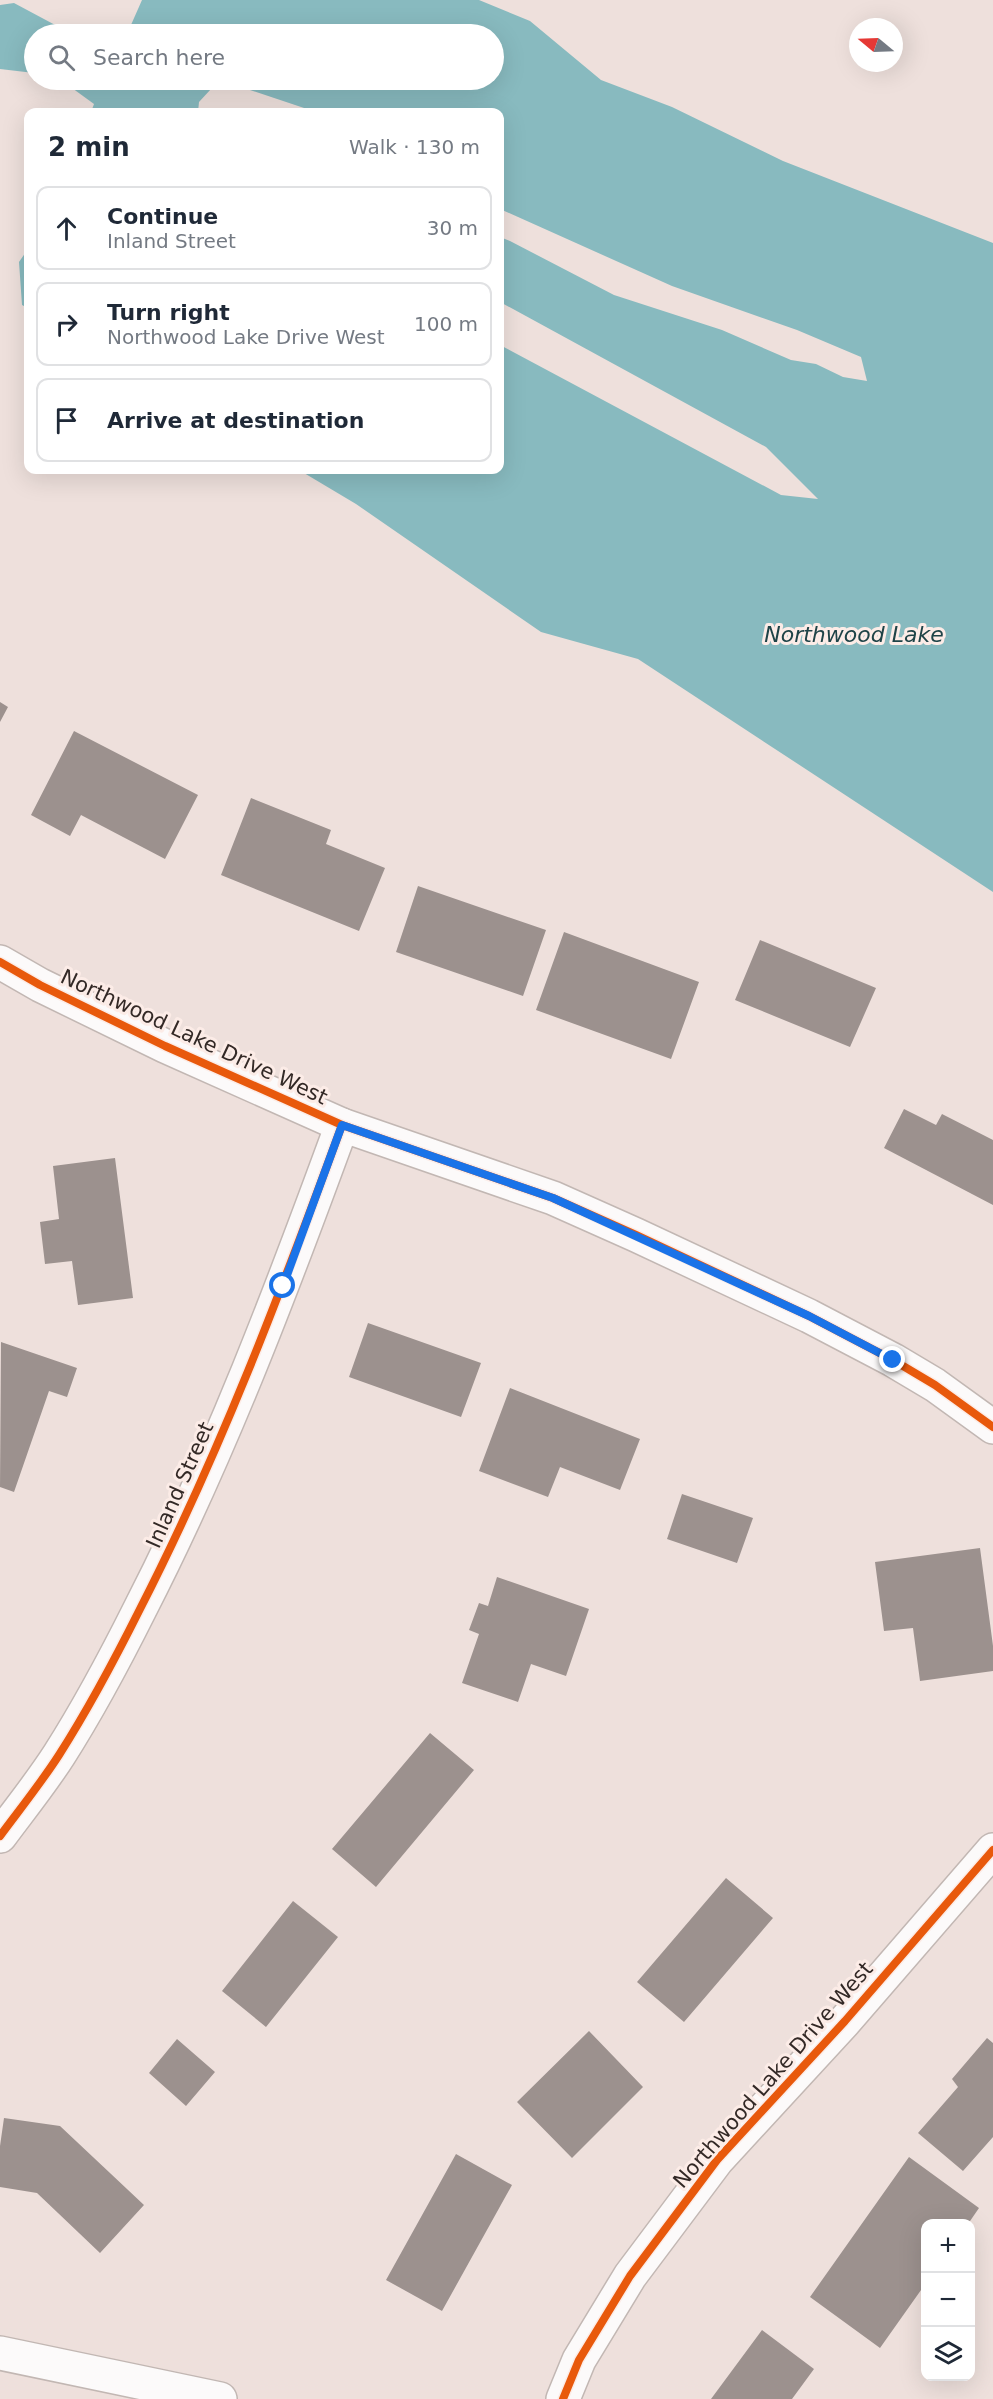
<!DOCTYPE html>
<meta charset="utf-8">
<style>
:root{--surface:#fff;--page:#f2f2f3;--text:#1f2937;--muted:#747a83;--line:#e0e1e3}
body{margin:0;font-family:"DejaVu Sans",sans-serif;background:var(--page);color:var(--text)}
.controls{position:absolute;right:18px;bottom:18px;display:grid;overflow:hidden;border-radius:12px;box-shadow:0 6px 24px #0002}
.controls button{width:54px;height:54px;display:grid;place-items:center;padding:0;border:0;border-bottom:2px solid var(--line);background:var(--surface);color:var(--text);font:30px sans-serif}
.compass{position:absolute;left:849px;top:18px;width:54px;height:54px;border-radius:50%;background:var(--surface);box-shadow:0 6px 24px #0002;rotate:289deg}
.stop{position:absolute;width:18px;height:18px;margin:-14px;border:4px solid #1a73e8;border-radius:50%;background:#fff}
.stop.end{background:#1a73e8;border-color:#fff;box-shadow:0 2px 6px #0008}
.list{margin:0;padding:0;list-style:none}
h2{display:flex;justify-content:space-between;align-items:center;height:78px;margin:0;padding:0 24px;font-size:26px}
h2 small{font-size:20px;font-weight:400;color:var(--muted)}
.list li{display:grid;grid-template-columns:39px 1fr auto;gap:18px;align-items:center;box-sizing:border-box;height:84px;margin:0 12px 12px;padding:0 12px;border:2px solid var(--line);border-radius:12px}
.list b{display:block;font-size:22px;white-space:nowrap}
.list p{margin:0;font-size:20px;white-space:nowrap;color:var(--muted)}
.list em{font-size:20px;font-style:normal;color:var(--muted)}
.icon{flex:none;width:33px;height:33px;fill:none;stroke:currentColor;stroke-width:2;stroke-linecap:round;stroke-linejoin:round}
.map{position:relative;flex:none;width:993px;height:2399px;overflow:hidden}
.search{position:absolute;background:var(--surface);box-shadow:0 6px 24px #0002;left:24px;top:24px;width:480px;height:66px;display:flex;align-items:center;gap:15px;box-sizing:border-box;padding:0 21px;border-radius:33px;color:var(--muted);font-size:22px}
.panel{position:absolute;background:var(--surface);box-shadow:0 6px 24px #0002;left:24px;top:108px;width:480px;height:366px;border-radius:12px}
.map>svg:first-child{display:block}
.water{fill:#88babf}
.building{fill:#9c918e}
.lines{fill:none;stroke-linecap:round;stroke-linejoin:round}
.minor-casing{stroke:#c2b7b3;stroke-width:36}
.tertiary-casing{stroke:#c2b7b3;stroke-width:36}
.minor{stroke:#fcfafa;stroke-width:33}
.tertiary{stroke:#fcfafa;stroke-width:33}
.cycleway-casing{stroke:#fcece7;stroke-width:11}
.cycleway{stroke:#e8590c;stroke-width:8}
.route{stroke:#1a73e8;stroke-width:8}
.labels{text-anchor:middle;stroke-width:6;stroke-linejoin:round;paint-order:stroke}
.street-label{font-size:21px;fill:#332926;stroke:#fcece7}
.water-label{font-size:22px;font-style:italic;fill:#1e4347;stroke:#fcece7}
</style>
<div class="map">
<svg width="993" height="2399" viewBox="0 0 993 2399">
<rect width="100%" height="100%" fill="#eee0dc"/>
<path class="water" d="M142 0H479L530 21 601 80 672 107 783 161 993 243V892L638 659 541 632 356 504 299 470H500V345L781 495 818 499 766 447 500 302V237L510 241 614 295 722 330 791 360 816 364 843 377 867 381 861 357 797 330 672 286 500 209V112H316L241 87 211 89 199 102 198 112H91L94 104 61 80H494V34H127Z
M14 3 72 34H34V73L0 69V5Z
M28 249V308L22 305 19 262Z"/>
<path class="building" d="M0 702 8 707 0 722Z
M74 731 198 795 165 859 81 815 70 836 31 815Z
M251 798 331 830 326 844 385 868 359 931 221 875Z
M418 886 546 930 523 996 396 952Z
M564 932 699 982 671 1059 536 1010Z
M760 940 876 988 850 1047 735 1000Z
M904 1109 936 1125 942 1114 993 1140V1205L884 1148Z
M115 1158 133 1298 78 1305 72 1261 45 1264 40 1222 59 1219 53 1166Z
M368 1323 481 1363 461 1417 349 1377Z
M1 1342 77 1368 67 1397 49 1391 14 1492 0 1487Z
M510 1388 640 1439 620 1490 560 1467 548 1497 479 1471Z
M682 1494 753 1518 737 1563 667 1539Z
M980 1548 993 1646V1671L920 1681 913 1628 884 1631 875 1562Z
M497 1577 589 1609 566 1676 531 1664 518 1702 462 1683 479 1634 469 1630 479 1603 488 1606Z
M430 1733 474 1770 376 1887 332 1849Z
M726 1878 773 1918 684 2022 637 1982Z
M293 1901 338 1937 266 2027 222 1991Z
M589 2031 643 2087 572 2158 517 2102Z
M987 2038 993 2043V2137L963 2171 918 2133 958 2087 952 2079Z
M177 2039 215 2072 186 2106 149 2073Z
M4 2118 60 2126 144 2205 100 2253 37 2193 0 2187V2146Z
M456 2154 512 2185 442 2311 386 2280Z
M909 2157 979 2208 968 2224H926V2283L880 2348 810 2297Z
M762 2330 814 2369 792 2399H711Z"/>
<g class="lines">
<defs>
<path id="minor" d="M0 1836C20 1809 41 1783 59 1755 89 1708 115 1659 140 1609 220 1453 282 1289 342 1125
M0 2353 220 2399"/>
<path id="tertiary" d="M0 962 40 985 165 1046 342 1125 553 1198 636 1235 809 1316 893 1360 935 1385 993 1427
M563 2399 579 2360 630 2276 717 2160 845 2021 993 1850"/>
</defs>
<use href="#minor" class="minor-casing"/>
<use href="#tertiary" class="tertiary-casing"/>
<use href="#minor" class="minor"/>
<use href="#tertiary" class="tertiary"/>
<defs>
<path id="cycleway" d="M0 962 40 985 165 1046 342 1125 553 1198 636 1235 809 1316 893 1360 935 1385 993 1427
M0 1836C20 1809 41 1783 59 1755 89 1708 115 1659 140 1609 220 1453 282 1289 342 1125
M563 2399 579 2360 630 2276 717 2160 845 2021 993 1850"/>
</defs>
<use href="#cycleway" class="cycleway-casing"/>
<use href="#cycleway" class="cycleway"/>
</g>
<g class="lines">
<path class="route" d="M283 1286 342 1125 553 1198 809 1316 893 1360"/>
</g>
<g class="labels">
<g class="street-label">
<text transform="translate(194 1037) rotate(25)" y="7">Northwood Lake Drive West</text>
<text transform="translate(180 1485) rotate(-66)" y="7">Inland Street</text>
<text transform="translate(773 2075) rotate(-49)" y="7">Northwood Lake Drive West</text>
</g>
<g class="water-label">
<text x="854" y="642">Northwood Lake</text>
</g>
</g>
</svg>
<div class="controls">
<button>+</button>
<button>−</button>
<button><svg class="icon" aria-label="layers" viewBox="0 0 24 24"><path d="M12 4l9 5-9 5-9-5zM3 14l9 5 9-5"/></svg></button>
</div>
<svg class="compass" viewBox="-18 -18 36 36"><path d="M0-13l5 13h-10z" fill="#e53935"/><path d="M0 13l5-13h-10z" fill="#747a83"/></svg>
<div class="stop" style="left:283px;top:1286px"></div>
<div class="stop end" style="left:893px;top:1360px"></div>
<div class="search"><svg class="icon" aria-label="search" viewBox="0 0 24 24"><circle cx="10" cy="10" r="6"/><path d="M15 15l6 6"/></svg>Search here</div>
<section class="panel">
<h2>2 min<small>Walk · 130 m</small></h2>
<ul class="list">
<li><svg class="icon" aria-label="ahead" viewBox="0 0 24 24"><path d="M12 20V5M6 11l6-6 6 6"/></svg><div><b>Continue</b><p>Inland Street</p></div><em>30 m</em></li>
<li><svg class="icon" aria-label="right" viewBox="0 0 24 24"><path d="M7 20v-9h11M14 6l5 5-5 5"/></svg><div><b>Turn right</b><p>Northwood Lake Drive West</p></div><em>100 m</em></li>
<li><svg class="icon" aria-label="arrive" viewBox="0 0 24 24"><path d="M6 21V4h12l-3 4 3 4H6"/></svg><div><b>Arrive at destination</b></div></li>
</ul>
</section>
</div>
